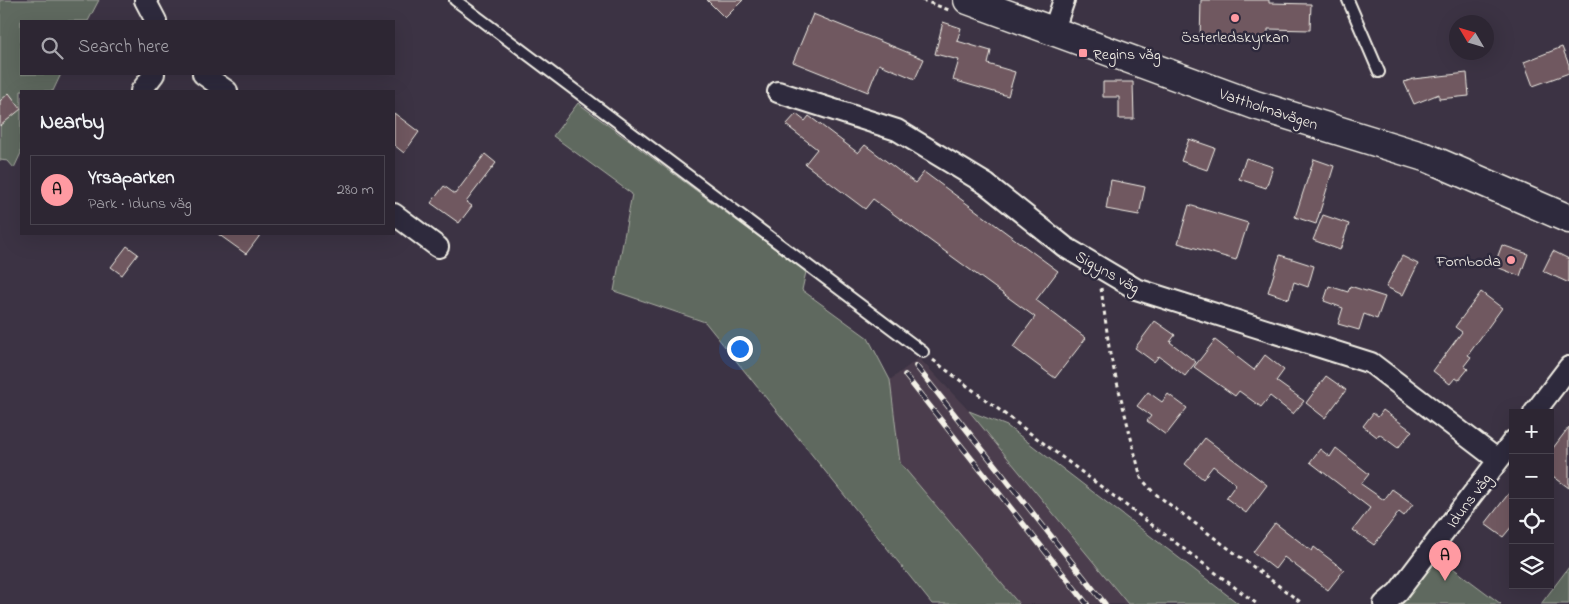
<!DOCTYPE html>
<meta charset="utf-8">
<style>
:root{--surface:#2d2633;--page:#352e3b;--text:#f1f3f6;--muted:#a7a5ac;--line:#48434e;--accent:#ff9aa2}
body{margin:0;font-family:"Indie Flower",sans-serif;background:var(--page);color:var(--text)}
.controls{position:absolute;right:15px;bottom:15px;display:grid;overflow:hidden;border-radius:0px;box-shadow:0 5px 20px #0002}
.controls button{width:45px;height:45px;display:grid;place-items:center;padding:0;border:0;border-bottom:1px solid var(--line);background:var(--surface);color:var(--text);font:25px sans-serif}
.compass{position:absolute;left:1449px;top:15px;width:45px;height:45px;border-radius:50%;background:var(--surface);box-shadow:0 5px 20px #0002;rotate:308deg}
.you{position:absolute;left:739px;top:348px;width:18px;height:18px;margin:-12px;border:4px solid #fff;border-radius:50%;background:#1a73e8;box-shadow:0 0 0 8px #1a73e833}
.badge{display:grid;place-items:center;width:32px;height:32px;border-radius:50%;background:var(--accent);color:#111;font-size:16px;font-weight:700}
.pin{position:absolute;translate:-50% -41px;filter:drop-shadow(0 1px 2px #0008)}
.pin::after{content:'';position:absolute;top:26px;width:18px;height:15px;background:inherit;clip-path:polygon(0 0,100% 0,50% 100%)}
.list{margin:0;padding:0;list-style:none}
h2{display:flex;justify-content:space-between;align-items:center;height:65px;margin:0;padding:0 20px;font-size:21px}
h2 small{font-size:16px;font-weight:400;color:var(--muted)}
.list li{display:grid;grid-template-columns:32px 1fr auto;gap:15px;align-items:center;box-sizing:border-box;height:70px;margin:0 10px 10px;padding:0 10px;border:1px solid var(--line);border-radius:0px}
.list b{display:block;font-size:19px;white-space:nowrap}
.list p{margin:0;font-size:16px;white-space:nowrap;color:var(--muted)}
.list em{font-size:16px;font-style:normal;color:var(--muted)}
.icon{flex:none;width:28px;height:28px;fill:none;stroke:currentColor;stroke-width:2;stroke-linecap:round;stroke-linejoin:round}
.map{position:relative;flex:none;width:1569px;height:604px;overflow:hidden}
.search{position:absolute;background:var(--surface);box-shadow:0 5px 20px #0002;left:20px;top:20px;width:375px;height:55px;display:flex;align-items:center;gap:12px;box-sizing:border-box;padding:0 18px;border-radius:0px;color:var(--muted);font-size:19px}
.panel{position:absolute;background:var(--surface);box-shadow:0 5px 20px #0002;left:20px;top:90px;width:375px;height:145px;border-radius:0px}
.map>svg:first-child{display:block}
.built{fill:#4c3e4d}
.green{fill:#5e695e;stroke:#a9ada3}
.building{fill:#705861;stroke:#f4f1e8}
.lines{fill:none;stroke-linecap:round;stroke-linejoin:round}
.service-casing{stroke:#f4f1e8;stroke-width:14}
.minor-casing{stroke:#f4f1e8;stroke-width:24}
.secondary-casing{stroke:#f4f1e8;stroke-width:31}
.path{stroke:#f4f1e8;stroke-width:3;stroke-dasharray:4 4;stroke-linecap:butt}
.service{stroke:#2f2a3d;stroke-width:10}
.minor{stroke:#2f2a3d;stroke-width:20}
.secondary{stroke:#2f2a3d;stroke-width:28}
.rail-casing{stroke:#f4f1e8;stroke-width:5.5}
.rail{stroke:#2f2a3d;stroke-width:4;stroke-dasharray:11;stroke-linecap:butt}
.poi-dot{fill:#ff9aa2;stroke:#2f2a3d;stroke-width:2}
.labels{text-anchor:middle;stroke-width:5;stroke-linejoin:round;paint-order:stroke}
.poi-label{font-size:16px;fill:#f4f1e8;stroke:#2f2a3d}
.street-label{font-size:16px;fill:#f4f1e8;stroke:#2f2a3d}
</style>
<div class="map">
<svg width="1569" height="604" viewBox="0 0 1569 604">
<rect width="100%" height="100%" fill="#3c3344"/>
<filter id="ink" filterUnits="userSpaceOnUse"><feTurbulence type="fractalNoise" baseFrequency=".02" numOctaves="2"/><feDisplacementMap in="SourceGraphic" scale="10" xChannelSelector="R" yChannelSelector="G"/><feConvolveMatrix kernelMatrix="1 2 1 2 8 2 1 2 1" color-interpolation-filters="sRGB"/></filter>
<g filter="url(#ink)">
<path class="built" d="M919 358 969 411 1128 604H1019L900 463 890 380Z"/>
<path class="green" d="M0 0H99L88 21H21V74H61L53 91H21V153L14 168 8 161 0 160Z
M578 103 806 272 802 290 868 338 890 380 900 463 1019 604H932L705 322 614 291 632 194 553 136Z
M969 411 1007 426 1239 604H1128Z
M1438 557 1501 604H1402Z
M1569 567V604H1541Z"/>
<path class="building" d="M707 0H743L725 18Z
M1201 0H1269V3L1311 4 1310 30 1268 29V38L1224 36V42L1200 41Z
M813 14 924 59 915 79 879 64 868 92 793 62Z
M943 22 961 28 957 41 991 51 988 64 1015 72 1008 96 953 80 959 60 935 54Z
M1562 47 1569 65V73L1533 86 1524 62Z
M1467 73 1469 96 1439 99V94L1414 104 1404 82 1413 79Z
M1103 82H1133L1134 119H1119V97H1103Z
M9 93 21 109 0 126V101Z
M394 113 419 132 404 153 394 145Z
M796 114 805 121 809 116 858 153 865 145 915 183 924 172 1058 271 1036 300 1086 338 1055 378 1013 347 1035 317 873 199 865 209 805 164 817 149 786 125Z
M1189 139 1215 148 1207 170 1181 161Z
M485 154 496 163 466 202 472 206 459 223 431 203 444 186 455 194Z
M1246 158 1273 167 1266 188 1239 179Z
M1314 159 1334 166 1316 224 1295 217Z
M1111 180 1145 187 1139 215 1106 209Z
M1189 205 1248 223 1236 260 1178 243Z
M1323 215 1349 224 1340 250 1313 240Z
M218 234H261L246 254Z
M1502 245 1528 254 1520 276 1494 266Z
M127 246 138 254 122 275 111 267Z
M1553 251 1569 259V283L1543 271Z
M1280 255 1314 266 1308 287 1294 282 1289 299 1268 292Z
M1402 256 1418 264 1403 295 1386 287Z
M1329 286 1348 292 1350 286 1385 297 1377 319 1364 314 1359 330 1338 324 1343 308 1324 301Z
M1481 292 1502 308 1468 355 1471 357 1464 366 1468 369 1459 380 1455 378 1450 384 1433 371 1462 332 1455 327Z
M1155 321 1175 335 1170 342 1196 362 1185 376 1159 356 1154 362 1135 348Z
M1215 340 1254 370 1265 355 1284 370 1276 381 1304 401 1293 414 1270 396 1261 407 1239 391 1235 396 1194 367Z
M1326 376 1346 390 1325 418 1306 403Z
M1148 392 1162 402 1168 394 1187 408 1166 435 1147 421 1151 416 1137 406Z
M1383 410 1412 431 1398 448 1379 434 1377 437 1363 426 1373 413 1378 417Z
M1569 427V488L1550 474V452Z
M1205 438 1267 485 1246 513 1226 498 1236 484 1213 466 1203 479 1185 464Z
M1336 448 1369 474 1361 484 1384 500 1392 489 1413 504 1404 516 1399 512 1374 545 1353 530 1370 508 1310 462 1320 449 1330 457Z
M1513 488V525L1503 537 1485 524Z
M1275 523 1312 551 1314 547 1344 570 1328 590 1284 557 1275 569 1253 552Z"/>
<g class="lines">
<defs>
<path id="service" d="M455 0 923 352
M1348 0 1379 72"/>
<path id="minor" d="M145 0 156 21
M1053 32 1064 0
M203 74 227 91
M141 91 154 74
M778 92 897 130 986 184 1065 247 1136 289 1371 363 1498 460
M394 214 438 247
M1534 413 1569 367
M1384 604 1398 592 1513 441"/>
<path id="secondary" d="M968 0 1255 105 1428 158 1569 219"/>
</defs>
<use href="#service" class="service-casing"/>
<use href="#minor" class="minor-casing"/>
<use href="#secondary" class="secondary-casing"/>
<path class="path" d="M922 0 949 10
M1101 288 1110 354 1141 478 1153 492 1303 604
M933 360 1257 604"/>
<use href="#service" class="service"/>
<use href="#minor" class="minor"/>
<use href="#secondary" class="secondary"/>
<defs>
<path id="rail" d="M916 366 1105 604
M905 375 1087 604"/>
</defs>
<use href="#rail" class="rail-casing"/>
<use href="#rail" class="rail"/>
</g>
</g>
<g class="poi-dot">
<circle cx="1235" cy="18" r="5"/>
<rect x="1078" y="48" width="10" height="10" rx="2.5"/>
<circle cx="1511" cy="260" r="5"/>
</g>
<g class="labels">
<g class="poi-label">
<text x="1235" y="42">Österledskyrkan</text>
<text x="1093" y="59" text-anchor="start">Regins väg</text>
<text x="1501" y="266" text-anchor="end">Fornboda</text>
</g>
<g class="street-label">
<text transform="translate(1269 108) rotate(18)" y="6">Vattholmavägen</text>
<text transform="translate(1108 271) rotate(29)" y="6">Sigyns väg</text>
<text transform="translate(1468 500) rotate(-53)" y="6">Iduns väg</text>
</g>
</g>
</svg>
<div class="controls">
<button>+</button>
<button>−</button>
<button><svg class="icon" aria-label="locate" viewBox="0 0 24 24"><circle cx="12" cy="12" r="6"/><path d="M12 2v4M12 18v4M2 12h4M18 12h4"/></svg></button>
<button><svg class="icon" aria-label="layers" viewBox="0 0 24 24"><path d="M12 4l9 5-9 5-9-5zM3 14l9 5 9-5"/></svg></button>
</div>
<svg class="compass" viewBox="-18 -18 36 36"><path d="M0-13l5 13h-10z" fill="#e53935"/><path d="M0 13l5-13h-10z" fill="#a7a5ac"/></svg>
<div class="you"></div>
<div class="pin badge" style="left:1445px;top:581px">A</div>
<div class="search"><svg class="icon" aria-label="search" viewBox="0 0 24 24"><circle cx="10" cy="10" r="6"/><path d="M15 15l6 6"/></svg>Search here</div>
<section class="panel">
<h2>Nearby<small></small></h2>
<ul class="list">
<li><span class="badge">A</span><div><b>Yrsaparken</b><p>Park · Iduns väg</p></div><em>280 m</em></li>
</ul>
</section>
</div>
